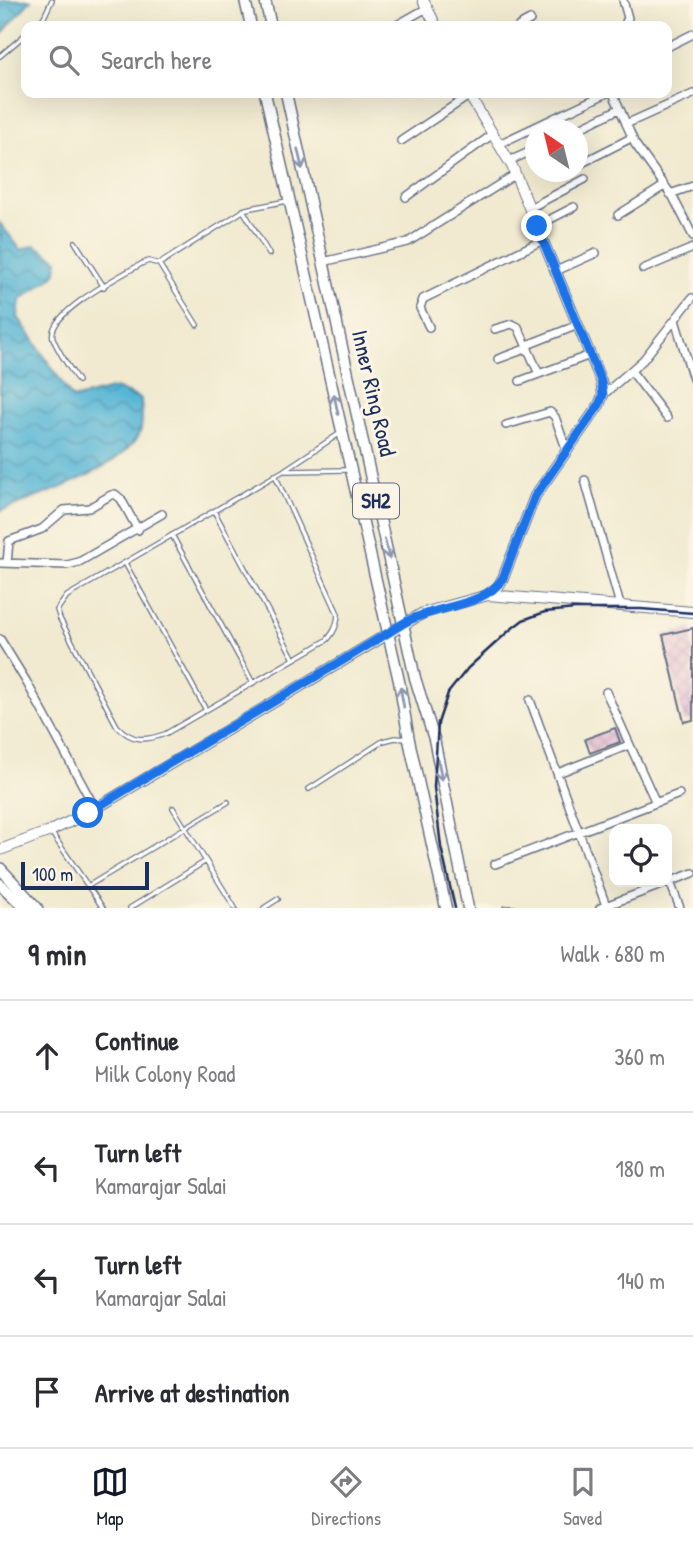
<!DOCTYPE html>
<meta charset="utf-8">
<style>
:root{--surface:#fff;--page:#f2f2f3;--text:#2b2b33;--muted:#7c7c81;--line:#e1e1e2;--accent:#111827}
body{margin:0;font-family:"Patrick Hand",sans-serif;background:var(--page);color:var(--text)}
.controls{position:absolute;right:21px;bottom:21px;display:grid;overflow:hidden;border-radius:14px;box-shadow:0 7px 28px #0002}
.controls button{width:63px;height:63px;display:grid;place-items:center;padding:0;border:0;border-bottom:2px solid var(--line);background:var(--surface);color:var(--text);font:35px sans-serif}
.compass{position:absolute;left:525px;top:119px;width:63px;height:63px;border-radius:50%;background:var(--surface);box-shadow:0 7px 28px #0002;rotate:325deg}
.scale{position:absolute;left:21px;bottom:18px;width:128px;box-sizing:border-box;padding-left:7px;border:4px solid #1b2f5e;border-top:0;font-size:19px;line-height:24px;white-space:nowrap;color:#1b2f5e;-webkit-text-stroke:5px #fcf5e5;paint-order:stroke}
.stop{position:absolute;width:21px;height:21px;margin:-16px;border:5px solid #1a73e8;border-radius:50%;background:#fff}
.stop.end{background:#1a73e8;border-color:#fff;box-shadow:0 2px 7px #0008}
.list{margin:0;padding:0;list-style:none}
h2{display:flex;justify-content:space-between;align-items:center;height:91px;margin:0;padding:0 28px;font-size:30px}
h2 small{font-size:23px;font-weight:400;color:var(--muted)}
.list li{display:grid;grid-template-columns:46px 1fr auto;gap:21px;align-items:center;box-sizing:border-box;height:112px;padding:0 28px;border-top:2px solid var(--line)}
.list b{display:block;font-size:26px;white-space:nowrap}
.list p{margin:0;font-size:23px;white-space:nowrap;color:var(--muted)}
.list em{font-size:23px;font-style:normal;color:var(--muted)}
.icon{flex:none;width:38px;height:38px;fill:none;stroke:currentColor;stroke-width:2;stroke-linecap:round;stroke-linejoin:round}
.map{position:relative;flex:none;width:693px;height:908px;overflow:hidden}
.search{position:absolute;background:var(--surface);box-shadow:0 7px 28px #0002;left:21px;right:21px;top:21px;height:77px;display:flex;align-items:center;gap:18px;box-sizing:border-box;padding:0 24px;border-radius:14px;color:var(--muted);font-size:26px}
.sheet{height:539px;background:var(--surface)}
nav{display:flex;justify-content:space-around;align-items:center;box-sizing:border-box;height:98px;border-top:2px solid var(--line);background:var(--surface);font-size:19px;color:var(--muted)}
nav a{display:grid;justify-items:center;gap:4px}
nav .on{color:var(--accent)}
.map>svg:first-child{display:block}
.water{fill:url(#water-waves);stroke:#38729a;stroke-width:2}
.building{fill:url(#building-cross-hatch)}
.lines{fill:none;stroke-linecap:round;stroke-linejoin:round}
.lane-casing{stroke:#667086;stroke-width:6}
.street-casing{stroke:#667086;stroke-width:10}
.secondary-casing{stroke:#667086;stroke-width:12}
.primary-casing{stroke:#667086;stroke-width:13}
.lane{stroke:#fff;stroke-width:3.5}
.street{stroke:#fff;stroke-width:7}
.secondary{stroke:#fff;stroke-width:10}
.primary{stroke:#fff;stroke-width:10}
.rail{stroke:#1b2f5e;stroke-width:2.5}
.oneway{stroke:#8d97ae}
.route{stroke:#1a73e8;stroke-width:9}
.labels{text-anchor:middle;stroke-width:6;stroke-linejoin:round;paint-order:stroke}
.shield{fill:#fcf5e5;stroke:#5e6a86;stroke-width:2}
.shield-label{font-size:21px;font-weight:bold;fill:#1b2f5e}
.street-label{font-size:23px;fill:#1b2f5e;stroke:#fcf5e5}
</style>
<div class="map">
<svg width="693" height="908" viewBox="0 0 693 908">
<defs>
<pattern id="water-waves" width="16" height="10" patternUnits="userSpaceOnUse" patternTransform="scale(1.75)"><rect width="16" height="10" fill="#56b6d5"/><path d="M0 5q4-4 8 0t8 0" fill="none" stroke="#4694b0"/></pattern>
<pattern id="building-cross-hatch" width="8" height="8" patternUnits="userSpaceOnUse" patternTransform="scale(1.75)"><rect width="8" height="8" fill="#e0b5d1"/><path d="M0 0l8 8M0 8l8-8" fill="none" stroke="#b594ad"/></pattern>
</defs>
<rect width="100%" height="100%" fill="#fcf5e5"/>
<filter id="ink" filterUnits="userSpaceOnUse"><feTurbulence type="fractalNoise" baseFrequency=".0143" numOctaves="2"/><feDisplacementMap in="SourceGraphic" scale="14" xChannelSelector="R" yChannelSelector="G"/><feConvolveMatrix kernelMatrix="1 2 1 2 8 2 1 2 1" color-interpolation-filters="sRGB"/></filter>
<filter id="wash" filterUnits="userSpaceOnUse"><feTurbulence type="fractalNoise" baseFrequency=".00686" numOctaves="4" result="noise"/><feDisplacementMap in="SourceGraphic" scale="28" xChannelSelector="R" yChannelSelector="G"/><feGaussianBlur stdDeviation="1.57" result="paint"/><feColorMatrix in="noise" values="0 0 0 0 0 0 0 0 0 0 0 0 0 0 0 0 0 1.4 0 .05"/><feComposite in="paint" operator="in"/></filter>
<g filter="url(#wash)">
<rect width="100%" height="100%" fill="#f1ead0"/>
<path class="water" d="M3 0H31L0 36V3Z
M0 223 21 250 35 245 58 260 55 275 20 300 18 317 73 399 115 388 141 399C141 408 144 423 140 432 124 469 37 497 0 511Z"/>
<g id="blocks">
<path class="building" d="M693 628V720L684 722 663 635Z
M615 728 620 742 590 753 585 739Z"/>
</g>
</g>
<g filter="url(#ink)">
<use href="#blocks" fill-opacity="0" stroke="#667086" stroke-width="2"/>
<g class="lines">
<defs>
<path id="lane" d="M36 26 44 17 52 0
M0 56 26 34
M243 210 269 254
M75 242 104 287
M197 325 159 264 246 209 287 201
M78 381C70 368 58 352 53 338 46 313 124 274 143 263L149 261 159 264
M285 471 347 470
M275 475 338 614C337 625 335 631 327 640L165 734C145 741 132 742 117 726L60 619 57 610 67 596 283 471 339 434
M214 511 294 659
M172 535 253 683
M125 563 206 710
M309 789 383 741 395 738 407 739
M173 808 235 908
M51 832 103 908
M88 886 228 802
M130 908 206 861
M264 908 278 899
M505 908H514"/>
<path id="street" d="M623 0 628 18 624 26
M395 26 427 8
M519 26 530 20
M667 47 693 34
M613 93 635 144 673 197 693 236
M626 124 693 94
M576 130 619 109
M401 141 470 95
M499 144 607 93
M509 161 536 149
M578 165 631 138
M670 194 693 186
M406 197 493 134
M530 208 585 179
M618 215 664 186
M537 226 574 207
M323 262 408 242 516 174
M643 269 693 248
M556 271 596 253
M675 320 693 379
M429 327 420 308 423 299 543 240
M495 329 512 324 518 327 539 374
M527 345 578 325
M498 359 528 348
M632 372 667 418
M520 381 590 355
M603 395 643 360 692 298
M506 425 550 412 555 417 567 451
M585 480 620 605
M0 563 67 565 79 562 162 514
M7 563 9 541 42 529 64 510 89 508 111 495 115 494 121 499 138 530
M0 639 26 681 95 808
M606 692 656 803
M530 700 607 908
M558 773 629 745
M495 864 679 794
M670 882 680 908
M600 908 693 873"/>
<path id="secondary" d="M423 0 436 26
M468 93 512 166 601 381 603 395 599 405 535 496 503 578 498 587 488 595
M0 850 50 831 88 813 423 613 488 595 693 612"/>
<path id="primary" d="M245 0 251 26
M265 0 271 26
M265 93 399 681 409 740 446 908
M286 93 415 678 434 739 468 908
M0 868 37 908
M0 884 25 908"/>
</defs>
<use href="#lane" class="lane-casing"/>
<use href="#street" class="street-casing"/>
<use href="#secondary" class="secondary-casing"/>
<use href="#primary" class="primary-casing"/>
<use href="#lane" class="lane"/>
<use href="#street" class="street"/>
<use href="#secondary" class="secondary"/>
<use href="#primary" class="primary"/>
<path class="rail" d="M455 908 441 847 434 787 438 723 448 693 468 668 510 630 523 620 545 612 575 609H641L693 613"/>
</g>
<defs><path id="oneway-shaft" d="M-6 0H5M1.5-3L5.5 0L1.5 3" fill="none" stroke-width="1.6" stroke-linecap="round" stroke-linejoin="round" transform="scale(1.75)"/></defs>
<g class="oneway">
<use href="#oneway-shaft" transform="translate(300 159) rotate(77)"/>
<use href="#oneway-shaft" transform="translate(336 404) rotate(-102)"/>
<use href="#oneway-shaft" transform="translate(387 549) rotate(77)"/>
<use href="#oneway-shaft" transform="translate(402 697) rotate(-100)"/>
<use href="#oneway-shaft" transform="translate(440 770) rotate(79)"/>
</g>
</g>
<g class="lines" filter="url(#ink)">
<path class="route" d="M88 813C192 748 300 688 404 623 434 605 484 608 503 578L535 496 599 405 603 395 601 381 537 226"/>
</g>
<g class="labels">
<rect class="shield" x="353" y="483.5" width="46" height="35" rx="5"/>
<g class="shield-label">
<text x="376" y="508">SH2</text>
</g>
<g class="street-label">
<text transform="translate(374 393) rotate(77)" y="8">Inner Ring Road</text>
</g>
</g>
</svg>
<div class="controls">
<button><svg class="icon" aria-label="locate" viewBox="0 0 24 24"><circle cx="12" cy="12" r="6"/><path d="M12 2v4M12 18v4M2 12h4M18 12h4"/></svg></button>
</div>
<svg class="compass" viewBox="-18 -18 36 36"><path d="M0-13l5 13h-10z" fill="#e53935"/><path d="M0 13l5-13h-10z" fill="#7c7c81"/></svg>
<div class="scale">100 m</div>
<div class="stop" style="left:88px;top:813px"></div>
<div class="stop end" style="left:537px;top:226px"></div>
<div class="search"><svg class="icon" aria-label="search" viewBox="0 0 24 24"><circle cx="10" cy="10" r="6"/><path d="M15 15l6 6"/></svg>Search here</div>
</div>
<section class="sheet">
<h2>9 min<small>Walk · 680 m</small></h2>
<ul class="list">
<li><svg class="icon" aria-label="ahead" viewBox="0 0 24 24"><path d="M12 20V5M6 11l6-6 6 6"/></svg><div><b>Continue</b><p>Milk Colony Road</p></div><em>360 m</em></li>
<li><svg class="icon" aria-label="left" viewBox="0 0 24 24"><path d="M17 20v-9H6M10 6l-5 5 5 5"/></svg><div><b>Turn left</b><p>Kamarajar Salai</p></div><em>180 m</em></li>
<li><svg class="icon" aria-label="left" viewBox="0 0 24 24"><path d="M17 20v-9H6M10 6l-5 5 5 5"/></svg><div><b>Turn left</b><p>Kamarajar Salai</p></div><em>140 m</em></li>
<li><svg class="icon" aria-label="arrive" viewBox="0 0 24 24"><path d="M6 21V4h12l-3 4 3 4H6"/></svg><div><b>Arrive at destination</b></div></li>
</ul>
</section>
<nav>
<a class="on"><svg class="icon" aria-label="map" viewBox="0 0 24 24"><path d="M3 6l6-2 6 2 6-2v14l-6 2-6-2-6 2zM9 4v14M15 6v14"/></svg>Map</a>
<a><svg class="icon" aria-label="directions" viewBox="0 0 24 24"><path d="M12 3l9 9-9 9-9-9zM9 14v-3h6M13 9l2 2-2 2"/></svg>Directions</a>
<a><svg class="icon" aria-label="saved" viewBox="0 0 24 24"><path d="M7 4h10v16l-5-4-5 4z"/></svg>Saved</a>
</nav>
